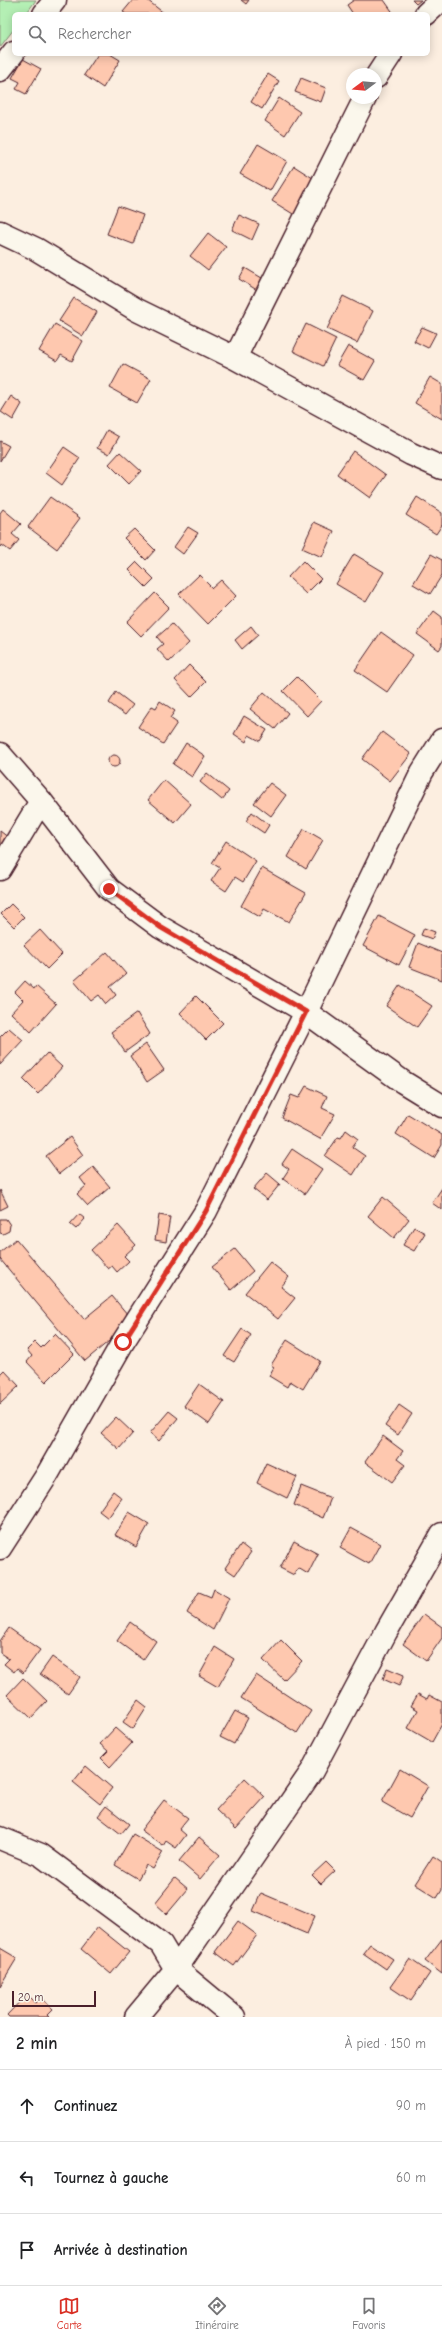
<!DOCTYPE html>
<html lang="fr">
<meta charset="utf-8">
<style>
:root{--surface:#fff;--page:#f6f6f6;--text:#202124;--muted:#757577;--line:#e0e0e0;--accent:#d93025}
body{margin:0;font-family:"Comic Neue",sans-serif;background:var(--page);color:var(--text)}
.compass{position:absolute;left:346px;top:68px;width:36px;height:36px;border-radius:50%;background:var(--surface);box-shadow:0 2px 10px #0003;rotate:254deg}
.scale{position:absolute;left:12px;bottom:10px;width:84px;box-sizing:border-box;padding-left:4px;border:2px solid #4a1f2b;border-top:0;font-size:11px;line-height:14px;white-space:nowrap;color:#4a1f2b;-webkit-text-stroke:3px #fbf7ec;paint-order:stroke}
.stop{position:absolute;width:12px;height:12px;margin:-9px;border:3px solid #d93025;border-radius:50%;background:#fff}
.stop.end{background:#d93025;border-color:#fff;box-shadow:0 1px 4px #0008}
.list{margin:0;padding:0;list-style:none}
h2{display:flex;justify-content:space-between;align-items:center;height:52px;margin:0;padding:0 16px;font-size:17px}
h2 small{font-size:13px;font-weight:400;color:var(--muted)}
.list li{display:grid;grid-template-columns:26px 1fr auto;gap:12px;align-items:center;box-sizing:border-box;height:72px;padding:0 16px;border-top:1px solid var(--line)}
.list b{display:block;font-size:15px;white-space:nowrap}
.list em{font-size:13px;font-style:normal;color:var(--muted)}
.icon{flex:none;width:22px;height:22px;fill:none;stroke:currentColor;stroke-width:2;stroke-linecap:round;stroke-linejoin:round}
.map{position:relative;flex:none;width:442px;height:2017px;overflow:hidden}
.search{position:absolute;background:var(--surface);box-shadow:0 2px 10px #0003;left:12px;right:12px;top:12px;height:44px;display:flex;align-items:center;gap:10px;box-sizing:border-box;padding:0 14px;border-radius:6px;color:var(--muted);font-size:15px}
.sheet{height:268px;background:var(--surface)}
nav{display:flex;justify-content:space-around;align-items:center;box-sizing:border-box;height:56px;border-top:1px solid var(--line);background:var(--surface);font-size:11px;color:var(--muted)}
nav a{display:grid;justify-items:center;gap:2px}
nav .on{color:var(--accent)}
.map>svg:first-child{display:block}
.green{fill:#b4efb4;stroke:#7f8770}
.building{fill:#fec8af;stroke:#4a1f2b}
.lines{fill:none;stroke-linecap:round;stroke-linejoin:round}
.street-casing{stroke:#4a1f2b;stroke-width:25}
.street{stroke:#fbf7ec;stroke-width:22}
.route{stroke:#d93025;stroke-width:5}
</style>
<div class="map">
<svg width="442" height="2017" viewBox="0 0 442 2017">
<rect width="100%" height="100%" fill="#fceee0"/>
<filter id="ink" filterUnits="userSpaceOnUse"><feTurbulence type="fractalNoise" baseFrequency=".025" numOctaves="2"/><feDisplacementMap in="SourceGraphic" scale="8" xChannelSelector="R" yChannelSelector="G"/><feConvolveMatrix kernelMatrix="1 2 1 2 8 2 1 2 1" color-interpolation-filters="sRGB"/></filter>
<g filter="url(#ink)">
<path class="green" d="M0 0H36L26 14H14V29L0 47Z"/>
<path class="building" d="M133 0H147L165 14H126L123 12Z
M241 0H249L246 4Z
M354 0H384L394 14H353L347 5Z
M412 0H421L416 4Z
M98 54H110L120 60 103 88 84 75Z
M23 59 41 69 26 94 16 89 20 82 12 78Z
M268 74 279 81 262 109 251 102Z
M301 78 326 88 321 102 295 92Z
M279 98 300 112 285 135 265 121Z
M258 144 287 161 270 191 240 174Z
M294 166 319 182 298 217 272 201Z
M118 206 143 215 133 244 107 234Z
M239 215 259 224 252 240 232 230Z
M208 233 226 247 208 270 190 256Z
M245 268 267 281 260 292 239 279Z
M343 296 373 311 357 343 327 329Z
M74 298 97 312 83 336 59 321Z
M55 324 83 341 72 361 61 355 57 361 39 351Z
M306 324 336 339 323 366 293 351Z
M422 327 436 333 428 348 414 341Z
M348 346 375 361 364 380 337 365Z
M123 364 151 379 137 403 110 388Z
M430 377 442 384V419L415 403Z
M11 396 22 404 13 420 1 412Z
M107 430 119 437 109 454 97 448Z
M0 441 9 446 0 461Z
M64 447 80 458 62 485 46 473Z
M353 451 386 475 370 498 337 474Z
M120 452 141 471 129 484 109 464Z
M50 497 80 518 57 549 28 527Z
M417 497 442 513V525L436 534 406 515Z
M3 509 21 524 12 534 19 540 10 551 2 545 0 547V513Z
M314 522 334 531 322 557 302 548Z
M188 527 198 533 183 554 174 547Z
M134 529 155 550 146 560 124 538Z
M354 554 384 572 366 602 336 584Z
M431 554 442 560V575L430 594 413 584Z
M303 561 321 579 306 594 288 577Z
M137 562 154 579 146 587 129 570Z
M199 575 212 588 221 580 236 596 208 624 179 594Z
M155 593 169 607 141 636 127 622Z
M434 611 442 617V646L439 650 417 634Z
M172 624 189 643 169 662 157 649 163 644 157 637Z
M251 626 258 635 242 649 235 640Z
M381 632 413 655 387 692 355 670Z
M189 665 206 682 191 697 175 680Z
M297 677 321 701 307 716 283 691Z
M116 692 133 705 125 715 109 703Z
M264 692 288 713 275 729 250 709Z
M160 701 175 711 170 718 177 723 163 744 138 727 152 706 156 708Z
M244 716 267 730 260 741 249 735 246 742 234 734Z
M382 732 411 754 390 781 362 759Z
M186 743 205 756 192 777 173 764Z
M108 761a6 6 0 1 1 12 0a6 6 0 1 1-12 0Z
M207 773 229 791 222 800 200 782Z
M164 780 191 804 175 823 148 800Z
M270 783 286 795 271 816 254 803Z
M252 812 269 825 264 833 246 821Z
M304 829 323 840 306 869 288 857Z
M0 831 14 842 0 859Z
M226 841 256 861 243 882 235 877 226 891 211 881 220 868 212 863Z
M262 868 306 893 289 922 264 909 260 917 241 906Z
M11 904 24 917 14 927 1 914Z
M379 916 415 935 399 965 363 946Z
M424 928 435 932 432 939 421 935Z
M40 930 62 954 47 969 24 945Z
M418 943 442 953V980L409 967Z
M107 952 126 974 110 987 116 995 106 1004 99 995 91 1001 74 981Z
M25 981 34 989 36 986 56 1004 31 1032 11 1013 23 1000 15 992Z
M400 985 432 1006 417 1027 386 1006Z
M196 996 223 1023 206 1040 180 1013Z
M137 1013 150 1034 125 1052 111 1032Z
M9 1028 23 1040 0 1065V1037Z
M146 1044 164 1070 147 1082 130 1056Z
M47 1053 62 1067 38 1094 23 1079Z
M306 1086 327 1096 322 1108 335 1114 320 1139 282 1118 291 1095 299 1098Z
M408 1114 442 1135V1145L434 1158 396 1134Z
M346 1130 358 1139 352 1147 365 1156 353 1175 325 1156 338 1137 341 1138Z
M70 1137 83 1155 59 1174 46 1156Z
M292 1149 322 1169 305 1194 283 1178 289 1169 282 1164Z
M93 1167 110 1187 88 1206 77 1194 86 1186 80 1178Z
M267 1173 280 1184 267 1200 253 1189Z
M442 1188V1210L432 1203Z
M0 1190 8 1206 0 1210Z
M383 1197 409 1219 394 1238 368 1216Z
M79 1214 85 1219 76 1229 70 1224Z
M159 1215 170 1217 166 1242 155 1240Z
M0 1219H6L10 1225 9 1231 3 1234 0 1233Z
M118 1225 136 1245 124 1256 129 1261 117 1272 112 1266 108 1269 91 1250Z
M414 1227 425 1233 414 1251 403 1245Z
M16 1239 84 1319 112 1296 133 1321 85 1361 0 1259V1252Z
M235 1249 253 1271 231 1290 212 1267Z
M270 1262 289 1277 281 1287 295 1298 278 1319 245 1293Z
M242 1329 251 1335 234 1362 224 1356Z
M55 1334 74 1354 46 1382 27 1362 32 1356 27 1350 35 1342 41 1348Z
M287 1340 320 1361 303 1389 290 1381 287 1387 269 1376 274 1367 271 1365Z
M4 1370 19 1386 0 1404V1374Z
M199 1384 224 1402 209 1424 184 1406Z
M399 1405 412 1414 398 1435 385 1426Z
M169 1411 178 1418 159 1441 150 1433Z
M116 1417 133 1433 119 1449 101 1433Z
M383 1436 403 1451 397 1459 405 1465 392 1482 365 1462Z
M266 1463 297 1477 287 1498 257 1483Z
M301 1486 331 1498 323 1518 294 1505Z
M113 1491 122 1498 108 1518 99 1511Z
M129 1512 149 1524 136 1547 115 1535Z
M351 1528 380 1544 369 1564 340 1548Z
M294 1541 318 1554 308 1574 298 1568 294 1575 280 1568Z
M241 1544 251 1552 235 1575 225 1568Z
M214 1589 229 1598 213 1630 187 1613 199 1592 211 1597Z
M424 1614 442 1627V1638L426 1661 403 1644Z
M130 1622 156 1641 143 1660 117 1641Z
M9 1628 40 1650 23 1673 17 1668 14 1672 4 1664 9 1659 0 1653V1641Z
M281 1640 302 1661 284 1680 263 1660Z
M215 1647 234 1659 218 1687 199 1676Z
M52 1657 80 1677 68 1694 40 1674Z
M387 1668 404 1675 399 1686 383 1679Z
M256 1675 311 1711 297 1733 241 1698Z
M23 1678 47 1701 31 1718 7 1695Z
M418 1694 427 1699 429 1695 442 1702V1724L432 1742 408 1728 418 1710 411 1706Z
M138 1700 147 1707 133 1729 123 1722Z
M235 1711 248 1718 234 1744 220 1737Z
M115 1728 132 1743 110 1767 101 1758 108 1751 100 1744Z
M86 1766 112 1788 100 1804 73 1782Z
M400 1769 428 1786 410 1818 382 1802Z
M245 1778 265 1797 236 1829 216 1810Z
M164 1800 188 1818 179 1829 186 1835 176 1848 166 1841 163 1846 141 1830Z
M106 1806 129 1824 121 1834 98 1816Z
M133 1834 163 1852 153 1869 146 1865 138 1879 115 1865Z
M199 1837 220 1855 200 1879 179 1861Z
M433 1856 442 1862V1890L437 1898 415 1884Z
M326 1862 335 1871 321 1884 312 1875Z
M175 1878 188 1889 167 1914 155 1903Z
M261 1893 315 1916 307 1934 253 1911Z
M238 1921 257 1935 234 1966 215 1952Z
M98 1927 129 1952 111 1974 81 1949Z
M442 1939V1974L425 1961Z
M370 1944 393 1959 386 1969 363 1953Z
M0 1948 17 1958 0 1986Z
M410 1959 430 1973 411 2001 390 1987Z
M27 1994 36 2003 41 1998 53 2009 47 2015 49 2017H9L7 2015Z"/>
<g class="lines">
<defs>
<path id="street" d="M44 14 55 0
M426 14 441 0
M0 70 14 52
M376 77 391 54
M0 232 36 249 137 310 235 358 411 454 442 468
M235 358 365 98
M0 754 41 801 109 889 160 927 306 1012 403 1082 442 1106
M0 869 41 801
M0 1548 47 1475 123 1342 206 1211 306 1012 422 772 442 740
M0 1838 41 1855 161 1944 176 1969 234 2017
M136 2017 176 1969 312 1771 386 1632 442 1534"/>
</defs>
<use href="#street" class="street-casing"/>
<use href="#street" class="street"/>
</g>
</g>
<g class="lines" filter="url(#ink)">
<path class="route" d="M109 889 160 927 306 1012 206 1211 123 1342"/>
</g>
</svg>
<svg class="compass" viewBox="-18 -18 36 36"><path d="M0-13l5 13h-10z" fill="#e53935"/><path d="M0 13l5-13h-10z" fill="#757577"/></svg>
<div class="scale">20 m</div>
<div class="stop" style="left:123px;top:1342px"></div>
<div class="stop end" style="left:109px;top:889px"></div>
<div class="search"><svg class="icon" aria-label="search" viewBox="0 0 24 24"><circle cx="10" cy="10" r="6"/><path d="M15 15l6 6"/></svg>Rechercher</div>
</div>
<section class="sheet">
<h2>2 min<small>À pied · 150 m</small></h2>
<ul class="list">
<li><svg class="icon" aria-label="ahead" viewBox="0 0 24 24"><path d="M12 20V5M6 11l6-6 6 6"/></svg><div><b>Continuez</b></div><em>90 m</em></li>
<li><svg class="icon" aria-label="left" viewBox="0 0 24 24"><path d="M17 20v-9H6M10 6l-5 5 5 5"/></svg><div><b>Tournez à gauche</b></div><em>60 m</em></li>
<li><svg class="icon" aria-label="arrive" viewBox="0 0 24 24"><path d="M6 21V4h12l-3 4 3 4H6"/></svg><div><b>Arrivée à destination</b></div></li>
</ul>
</section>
<nav>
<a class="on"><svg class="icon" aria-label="map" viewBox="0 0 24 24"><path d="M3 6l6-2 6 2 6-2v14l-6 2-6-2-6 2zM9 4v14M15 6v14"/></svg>Carte</a>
<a><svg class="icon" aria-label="directions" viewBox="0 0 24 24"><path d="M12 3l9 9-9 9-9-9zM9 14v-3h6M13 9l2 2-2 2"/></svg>Itinéraire</a>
<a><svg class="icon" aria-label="saved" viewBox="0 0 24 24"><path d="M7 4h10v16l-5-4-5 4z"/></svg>Favoris</a>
</nav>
